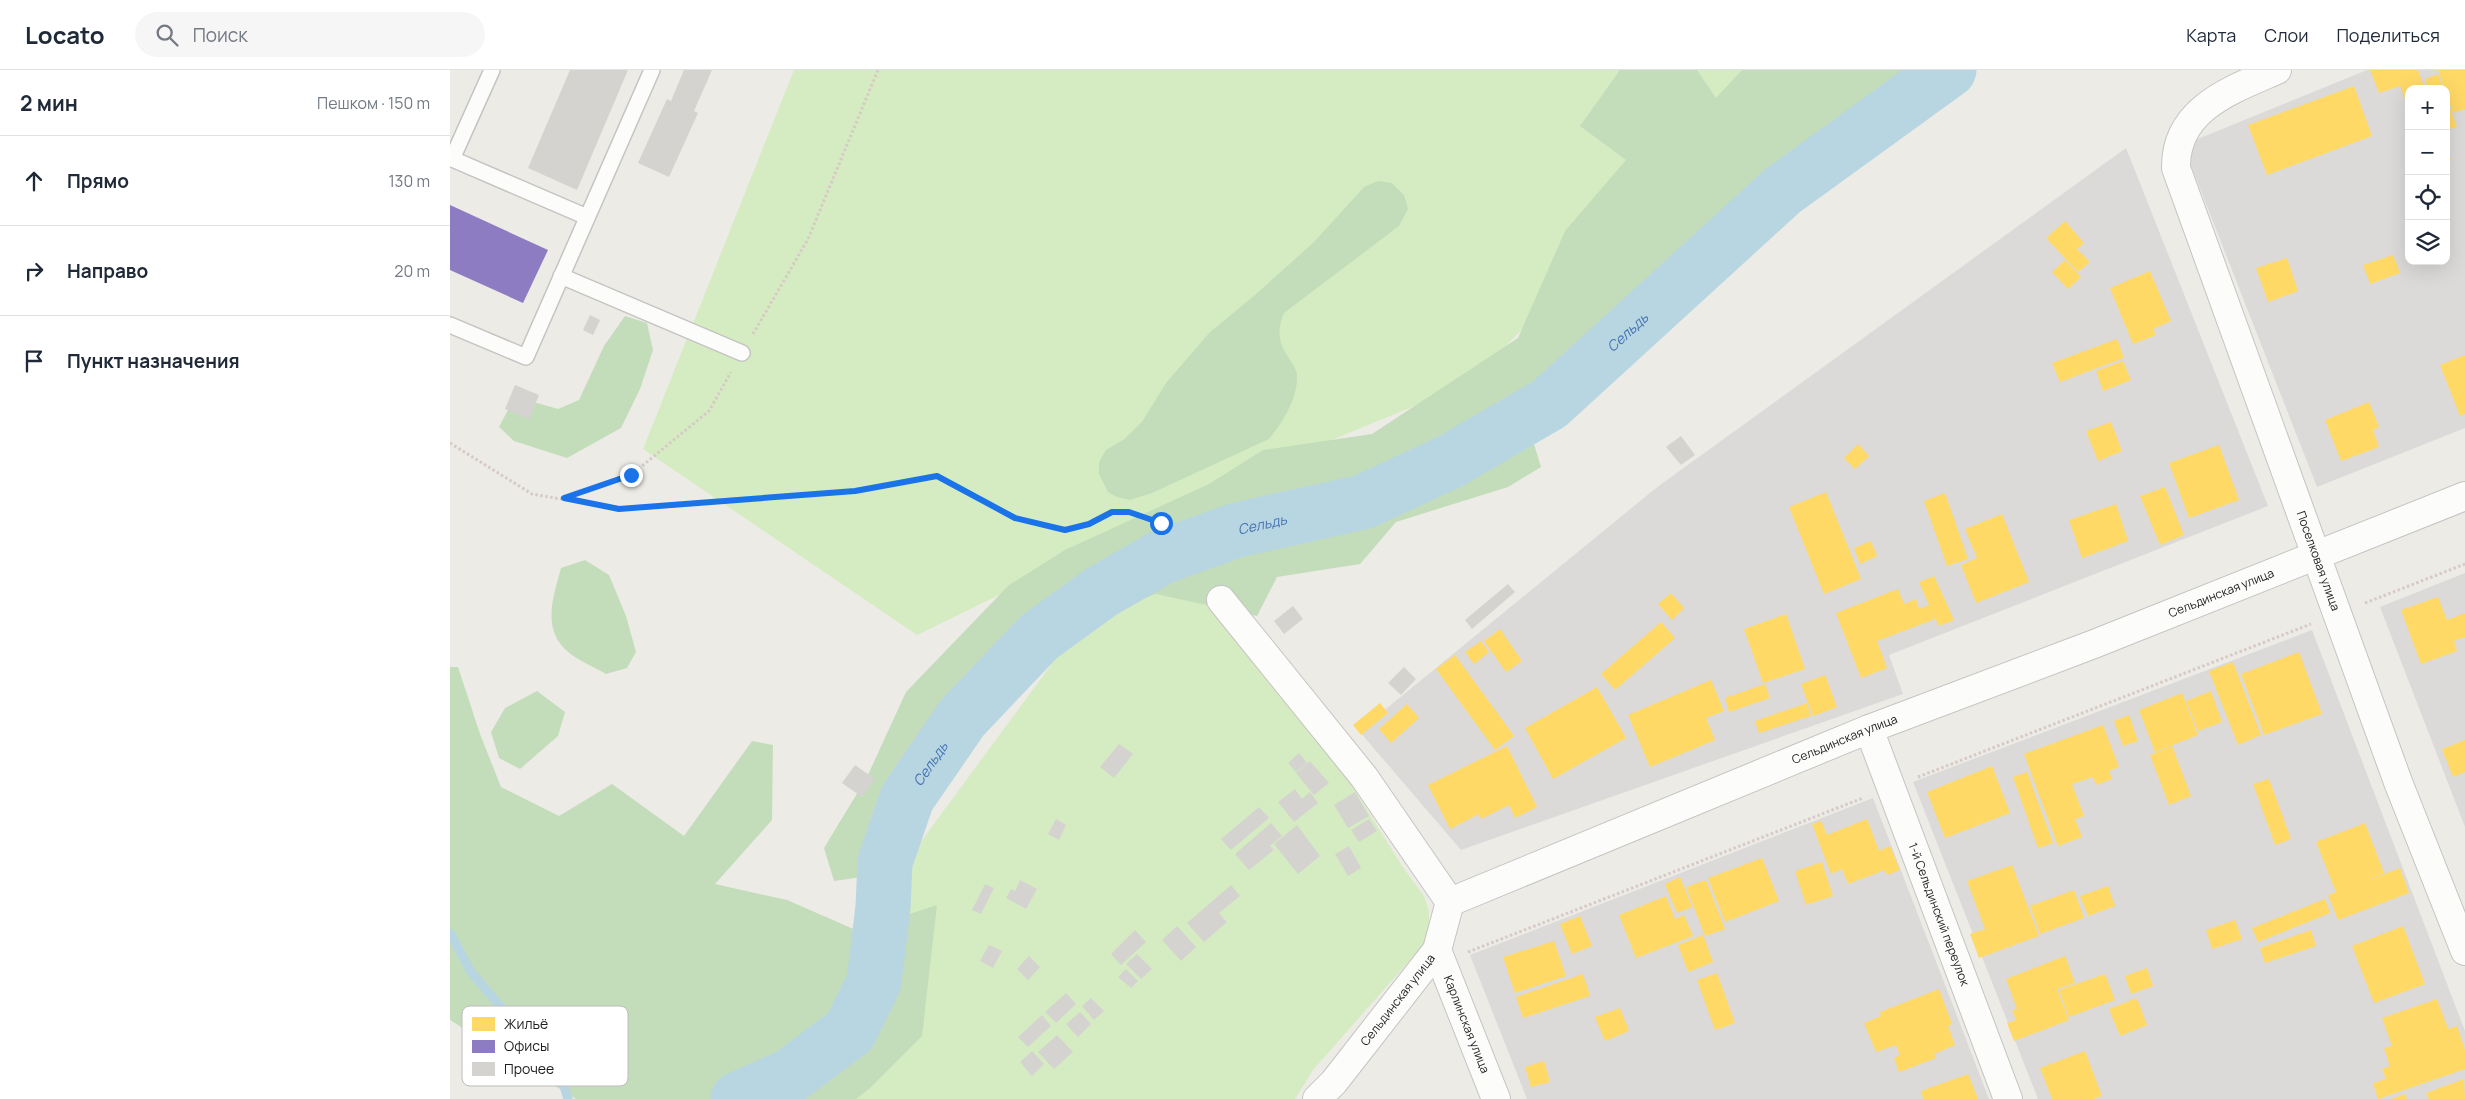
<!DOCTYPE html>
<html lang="ru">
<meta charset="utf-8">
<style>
:root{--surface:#fff;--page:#f6f6f7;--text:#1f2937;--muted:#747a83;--line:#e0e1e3}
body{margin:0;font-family:Manrope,sans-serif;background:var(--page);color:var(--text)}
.controls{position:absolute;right:15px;top:15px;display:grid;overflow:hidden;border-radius:10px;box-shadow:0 5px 20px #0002}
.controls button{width:45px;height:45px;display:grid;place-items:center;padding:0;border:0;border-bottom:1px solid var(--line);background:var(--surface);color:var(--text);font:25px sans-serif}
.stop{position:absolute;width:15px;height:15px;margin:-11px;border:4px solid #1a73e8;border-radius:50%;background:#fff}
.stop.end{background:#1a73e8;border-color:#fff;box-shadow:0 1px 5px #0008}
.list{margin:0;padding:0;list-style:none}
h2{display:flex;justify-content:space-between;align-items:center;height:65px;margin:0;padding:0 20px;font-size:21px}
h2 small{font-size:16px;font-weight:400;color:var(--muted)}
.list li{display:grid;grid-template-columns:32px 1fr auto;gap:15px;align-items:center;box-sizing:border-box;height:90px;padding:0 20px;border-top:1px solid var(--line)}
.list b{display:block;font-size:19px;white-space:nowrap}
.list em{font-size:16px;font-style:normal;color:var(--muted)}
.icon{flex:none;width:28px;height:28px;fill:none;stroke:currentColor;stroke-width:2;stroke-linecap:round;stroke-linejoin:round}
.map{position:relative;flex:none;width:2015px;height:1029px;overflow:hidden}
header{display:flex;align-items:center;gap:30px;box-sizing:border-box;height:70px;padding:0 25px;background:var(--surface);border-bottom:1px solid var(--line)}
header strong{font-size:24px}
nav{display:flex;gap:28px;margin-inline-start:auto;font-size:18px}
.search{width:350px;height:45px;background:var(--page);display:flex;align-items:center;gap:12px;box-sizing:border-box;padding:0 18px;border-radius:28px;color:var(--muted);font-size:19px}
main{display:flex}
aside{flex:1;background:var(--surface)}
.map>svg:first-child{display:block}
.residential{fill:#dbdad8;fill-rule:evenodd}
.grass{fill:#d5ecc3}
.forest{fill:#c3ddba}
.homes{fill:#ffd966}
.offices{fill:#8e7cc3}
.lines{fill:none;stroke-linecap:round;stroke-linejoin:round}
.stream{stroke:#b8d5e2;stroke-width:9}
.river{stroke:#b8d5e2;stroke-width:55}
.building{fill:#d4d3cf}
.service-casing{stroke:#c5c4c2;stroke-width:18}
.minor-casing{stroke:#c5c4c2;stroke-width:30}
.path{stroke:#d7c9c5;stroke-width:3;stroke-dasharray:2.5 2.5;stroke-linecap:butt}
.service{stroke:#fcfcfb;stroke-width:15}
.minor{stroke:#fcfcfb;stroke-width:28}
.route{stroke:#1a73e8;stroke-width:6}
.labels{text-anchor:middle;stroke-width:5;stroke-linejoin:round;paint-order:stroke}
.street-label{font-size:12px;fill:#1e1e1e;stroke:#fff}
.water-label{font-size:14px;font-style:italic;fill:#4573b3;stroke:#fff}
.key{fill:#fff;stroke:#bcbcbc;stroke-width:1}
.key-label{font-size:14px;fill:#1e1e1e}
</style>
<header>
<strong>Locato</strong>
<div class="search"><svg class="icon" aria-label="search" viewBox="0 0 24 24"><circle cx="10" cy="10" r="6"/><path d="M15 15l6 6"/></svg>Поиск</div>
<nav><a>Карта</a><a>Слои</a><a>Поделиться</a></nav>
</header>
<main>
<aside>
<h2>2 мин<small>Пешком · 150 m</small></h2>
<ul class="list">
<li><svg class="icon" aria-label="ahead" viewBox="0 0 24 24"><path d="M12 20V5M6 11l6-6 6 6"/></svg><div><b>Прямо</b></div><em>130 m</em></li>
<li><svg class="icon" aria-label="right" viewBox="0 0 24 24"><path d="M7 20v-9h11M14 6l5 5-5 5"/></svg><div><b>Направо</b></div><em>20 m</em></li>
<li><svg class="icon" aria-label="arrive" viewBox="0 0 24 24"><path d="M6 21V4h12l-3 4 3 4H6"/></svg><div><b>Пункт назначения</b></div></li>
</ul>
</aside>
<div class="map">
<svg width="2015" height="1029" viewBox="0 0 2015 1029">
<rect width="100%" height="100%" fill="#ecebe6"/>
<path class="residential" d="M1917 0H2015V358L1867 417 1733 75ZM1959 19H1996V191H1959Z
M1676 78 1818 436 1439 585 1453 624 1011 780 909 661 1206 418Z
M2015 503V757L1930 537Z
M1862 560 2015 961V1029H1588L1463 712Z
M1423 728 1539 1029H1077L1020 885Z"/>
<path class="grass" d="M344 0H1340L1283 46 1018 314 789 408 467 565 193 379Z
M708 516 757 530 888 693 952 796 974 826 979 842V860L974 874 863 1000 845 1029H356L436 969 453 796 609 584Z"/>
<path class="forest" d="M1170 0H1247L1266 28 1292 0H1499L1332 121 1099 334 1080 361 1091 397 1058 417 946 452 910 494 827 507 807 546 706 524 589 567 512 648 457 728 435 792 412 807 384 811 374 778 417 707 456 622 559 515 615 480 759 414 813 380 922 364 1068 268 1115 161 1176 90 1130 56Z
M928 111 942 113 954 125 958 139 949 156 834 243C827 260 828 271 838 287 842 293 846 298 847 305 848 328 833 352 819 369L702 423 680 430 667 427 658 422 649 404V392L656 380 673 370 692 352 716 313 760 262 805 225 864 172 914 117Z
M175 246 197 253 203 280 190 319 171 358 117 388 64 371 49 357 58 340 80 331 108 339 129 330 154 276Z
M135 490 159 505 176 546 186 582 177 598 156 604C144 597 127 590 117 581 91 558 104 525 111 498Z
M0 597H8L30 664 51 717 109 746 162 714 234 766 302 671 323 675 322 750 265 814 337 830 408 861 487 835 472 966 419 1019 406 1029H126L0 950Z
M87 621 115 642 108 666 70 699 49 688 41 662 55 638Z"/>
<path class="homes" d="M1920 0H1968L1975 19H1959V39L1950 16 1929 23Z
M1988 0H2015V39L2003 43Z
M1988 4 1993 19H1978L1975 9Z
M1904 16 1922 66 1817 105 1798 55Z
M1996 27 2007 57 1996 60Z
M1996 77 2001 90 1996 91Z
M1615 151 1634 173 1627 179 1640 192 1628 202 1596 168Z
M1943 185 1950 203 1920 214 1913 195Z
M1837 188 1848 221 1818 232 1806 198Z
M1615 190 1631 207 1618 219 1602 202Z
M1700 201 1721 251 1703 259 1706 265 1683 274 1660 218Z
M1667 269 1674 288 1610 312 1602 293Z
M2015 285V344L2010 346 1990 295Z
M1673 291 1681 310 1653 321 1646 301Z
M1919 332 1929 357 1923 360 1929 377 1891 391 1875 350Z
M1661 352 1672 381 1648 391 1636 361Z
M1408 374 1419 386 1405 399 1394 388Z
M1769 375 1789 430 1739 448 1719 393Z
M1715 417 1734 465 1710 475 1690 426Z
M1376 422 1411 509 1374 524 1339 437Z
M1495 423 1518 489 1497 496 1474 431Z
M1666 434 1678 471 1632 488 1619 450Z
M1552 444 1579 512 1526 533 1511 495 1527 488 1515 459Z
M1421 471 1427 486 1410 494 1404 478Z
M1484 506 1504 550 1489 556 1482 542 1485 549 1427 571 1437 598 1411 608 1386 543 1448 519 1454 534 1466 529 1469 539 1479 535 1469 512Z
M1221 523 1234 538 1222 550 1208 534Z
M1988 527 1997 550 2015 543V567L2004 571 2007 581 1971 594 1951 540Z
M1336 544 1355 599 1313 613 1294 559Z
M1211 552 1225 568 1165 620 1151 604Z
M1050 559 1072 591 1056 602 1034 571Z
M1031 571 1039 582 1024 594 1015 582Z
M1849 582 1872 644 1814 665 1791 604Z
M1005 585 1064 666 1045 680 986 599Z
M1783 592 1811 665 1788 675 1759 601Z
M1375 605 1387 637 1363 646 1351 614Z
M1261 610 1274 641 1256 648 1265 670 1200 697 1178 645Z
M1315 614 1320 628 1279 642 1275 628Z
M1147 617 1176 668 1103 709 1075 658Z
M1761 621 1772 652 1748 661 1736 631Z
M1732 623 1748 665 1705 682 1689 640Z
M930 633 938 643 911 665 903 655Z
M1357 633 1361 646 1309 663 1305 651Z
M957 634 969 648 941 673 929 659Z
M1679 645 1688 671 1673 676 1664 651Z
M1653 655 1669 697 1659 701 1662 709 1646 715 1643 707 1622 714 1634 746 1625 749 1632 767 1608 776 1574 684Z
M2015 670V702L2003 707 1992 679Z
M1057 676 1087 737 1065 748 1059 735 1031 749 1029 744 1000 759 978 715Z
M1722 676 1741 726 1719 735 1700 685Z
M1542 696 1560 743 1495 768 1477 722Z
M1577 702 1603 773 1588 778 1563 707Z
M1819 709 1841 769 1825 775 1803 714Z
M1417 749 1429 781 1440 776 1450 800 1437 805 1435 800 1398 814 1392 799 1381 804 1362 754 1371 751 1377 765Z
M1915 753 1934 803 1918 810 1950 798 1959 823 1888 850 1878 825 1886 822 1866 772Z
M1312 788 1329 831 1275 852 1258 808Z
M1372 792 1383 826 1356 835 1345 801Z
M1562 795 1589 866 1529 888 1520 864 1535 859 1517 811Z
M1230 807 1242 837 1227 843 1215 814Z
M1256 810 1275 859 1255 866 1236 817Z
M1658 816 1665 836 1638 846 1630 826Z
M1624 820 1634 848 1590 864 1580 836Z
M1216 826 1225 849 1234 845 1243 866 1186 888 1169 845Z
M1875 829 1880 843 1808 872 1802 858Z
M1130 846 1142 876 1122 884 1110 854Z
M1785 850 1792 869 1762 879 1756 860Z
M1953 856 1975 914 1924 933 1902 876Z
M1861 860 1866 876 1815 893 1810 878Z
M1253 865 1263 892 1238 902 1228 875Z
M1104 871 1116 906 1065 923 1053 887Z
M1615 886 1625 913 1607 919 1619 950 1564 971 1557 953 1566 950 1562 940 1567 939 1556 909Z
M1697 898 1703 916 1681 924 1675 906Z
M1267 903 1285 953 1265 960 1247 910Z
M1133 904 1140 926 1073 948 1066 927Z
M1655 904 1665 930 1619 947 1609 920Z
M1489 919 1502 954 1498 956 1505 975 1484 984 1486 988 1449 1002 1444 988 1450 985 1446 975 1426 982 1414 953 1431 946 1430 942Z
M1687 928 1697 955 1670 966 1659 939Z
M1987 929 1998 959 2007 956 2015 980V999L1928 1029 1923 1013 1936 1009 1932 999 1940 996 1934 978 1942 976 1932 948Z
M1170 938 1179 961 1155 971 1145 947Z
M1635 981 1652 1026 1643 1029H1602L1590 998Z
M1094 991 1100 1012 1081 1017 1075 997Z
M1518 1004 1528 1029H1473L1471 1021Z
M2014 1009 2015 1029H1979L1976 1023Z
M1955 1024 1957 1029H1941Z"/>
<path class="offices" d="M0 135 98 180 73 233 0 200Z"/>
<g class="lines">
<path class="stream" d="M0 863 21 902 50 936 91 977 109 1001 118 1029"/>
<path class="river" id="s1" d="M288 1029 340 1006 400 961 424 912 433 837 435 792 457 728 512 648 589 567 651 522 712 487 787 460 913 432 999 392 1099 334 1332 121 1499 0"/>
</g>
<path class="building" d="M120 0H178L127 120 78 98Z
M234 0H262L244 41 248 43 219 107 188 93 217 29 221 31Z
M140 245 150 250 143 265 133 260Z
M65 315 89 325 79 349 55 339Z
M1231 366 1245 385 1231 395 1216 377Z
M1058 514 1065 522 1022 559 1015 550Z
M843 536 853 549 834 564 824 551Z
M954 597 966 609 951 625 938 613Z
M669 674 683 684 664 708 650 697Z
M849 683 857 693 846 702 838 693Z
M860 691 879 713 864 725 846 703Z
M405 695 425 709 412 727 392 713Z
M845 719 852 729 860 722 868 733 844 752 828 732Z
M905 722 919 746 898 758 884 735Z
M809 737 819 748 781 780 771 769Z
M606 749 616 755 609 770 598 764Z
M919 749 927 761 909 772 901 760Z
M821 753 832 766 820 776 824 780 799 800 785 784Z
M847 755 870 786 848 804 824 774Z
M899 776 911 798 898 806 885 784Z
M570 810 587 819 576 839 556 828 561 819 565 821Z
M535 814 544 818 531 844 522 840Z
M781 815 790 826 769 843 777 852 754 872 737 853Z
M727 856 746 877 731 891 712 870Z
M685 860 696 872 671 895 661 884Z
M539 875 552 881 543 898 530 891Z
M687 884 702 899 691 909 676 894Z
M579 886 590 897 578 910 567 899Z
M676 899 688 911 681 918 668 907Z
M616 923 626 934 606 953 595 942Z
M641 928 654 941 644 950 632 936Z
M630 942 641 954 628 967 616 954Z
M592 945 601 956 578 977 568 967Z
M607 965 623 982 604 999 588 982Z
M582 981 594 994 582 1006 570 992Z"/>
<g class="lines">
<defs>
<path id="service" d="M0 88 137 147
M2 89 42 0
M111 206 292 283
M0 255 76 287 202 0"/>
<g id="minor">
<path id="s2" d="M1827 0C1781 20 1725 39 1726 98L1948 712 2015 881"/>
<path d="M771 530 914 707 1000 832"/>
<path id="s3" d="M1419 659 1558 1029"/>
<path id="s4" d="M987 880 1046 1029"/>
<path id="s5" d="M867 1029 884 1012 987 880 1000 832 1419 659 1644 574 2015 426"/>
</g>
</defs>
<use href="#service" class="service-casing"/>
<use href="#minor" class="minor-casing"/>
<path class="path" d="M303 264 358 169 428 0
M0 373 82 424 169 439 405 421 487 406 565 449 615 460 639 454 662 443 679 442 711 453
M114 427 181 405 259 341 281 302
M1915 533 2015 494
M1468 707 1861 554
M1018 882 1413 728"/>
<use href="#service" class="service"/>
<use href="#minor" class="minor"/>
</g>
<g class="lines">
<path class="route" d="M181 405 114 428 169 439 405 421 487 406 565 448 615 460 639 454 662 442H679L711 453"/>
</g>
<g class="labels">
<g class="street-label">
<text dy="4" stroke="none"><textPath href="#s2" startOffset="569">Поселковая улица</textPath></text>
<text dy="4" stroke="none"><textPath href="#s5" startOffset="1072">Сельдинская улица</textPath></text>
<text dy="4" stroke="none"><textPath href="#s5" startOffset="668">Сельдинская улица</textPath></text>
<text dy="4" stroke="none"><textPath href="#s3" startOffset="198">1-й Сельдинский переулок</textPath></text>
<text dy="4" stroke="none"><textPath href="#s5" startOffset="128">Сельдинская улица</textPath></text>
<text dy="4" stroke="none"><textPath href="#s4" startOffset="80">Карлинская улица</textPath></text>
</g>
<g class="water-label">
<text dy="5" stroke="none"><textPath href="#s1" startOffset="1256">Сельдь</textPath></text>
<text dy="5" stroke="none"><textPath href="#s1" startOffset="836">Сельдь</textPath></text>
<text dy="5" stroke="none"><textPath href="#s1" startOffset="416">Сельдь</textPath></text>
</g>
</g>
<rect x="12" y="936" width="166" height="80" rx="8" class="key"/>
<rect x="22" y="947" width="23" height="14" fill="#ffd966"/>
<rect x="22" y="970" width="23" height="13" fill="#8e7cc3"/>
<rect x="22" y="992" width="23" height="14" fill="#d4d3cf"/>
<g class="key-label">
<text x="54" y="959">Жильё</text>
<text x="54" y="981">Офисы</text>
<text x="54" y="1004">Прочее</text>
</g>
</svg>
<div class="controls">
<button>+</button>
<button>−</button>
<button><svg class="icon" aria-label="locate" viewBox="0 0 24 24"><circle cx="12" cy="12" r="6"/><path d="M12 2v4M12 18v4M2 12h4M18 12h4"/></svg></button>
<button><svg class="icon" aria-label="layers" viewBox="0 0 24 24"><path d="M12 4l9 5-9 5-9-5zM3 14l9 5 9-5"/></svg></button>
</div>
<div class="stop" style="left:711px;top:453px"></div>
<div class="stop end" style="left:181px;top:405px"></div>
</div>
</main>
